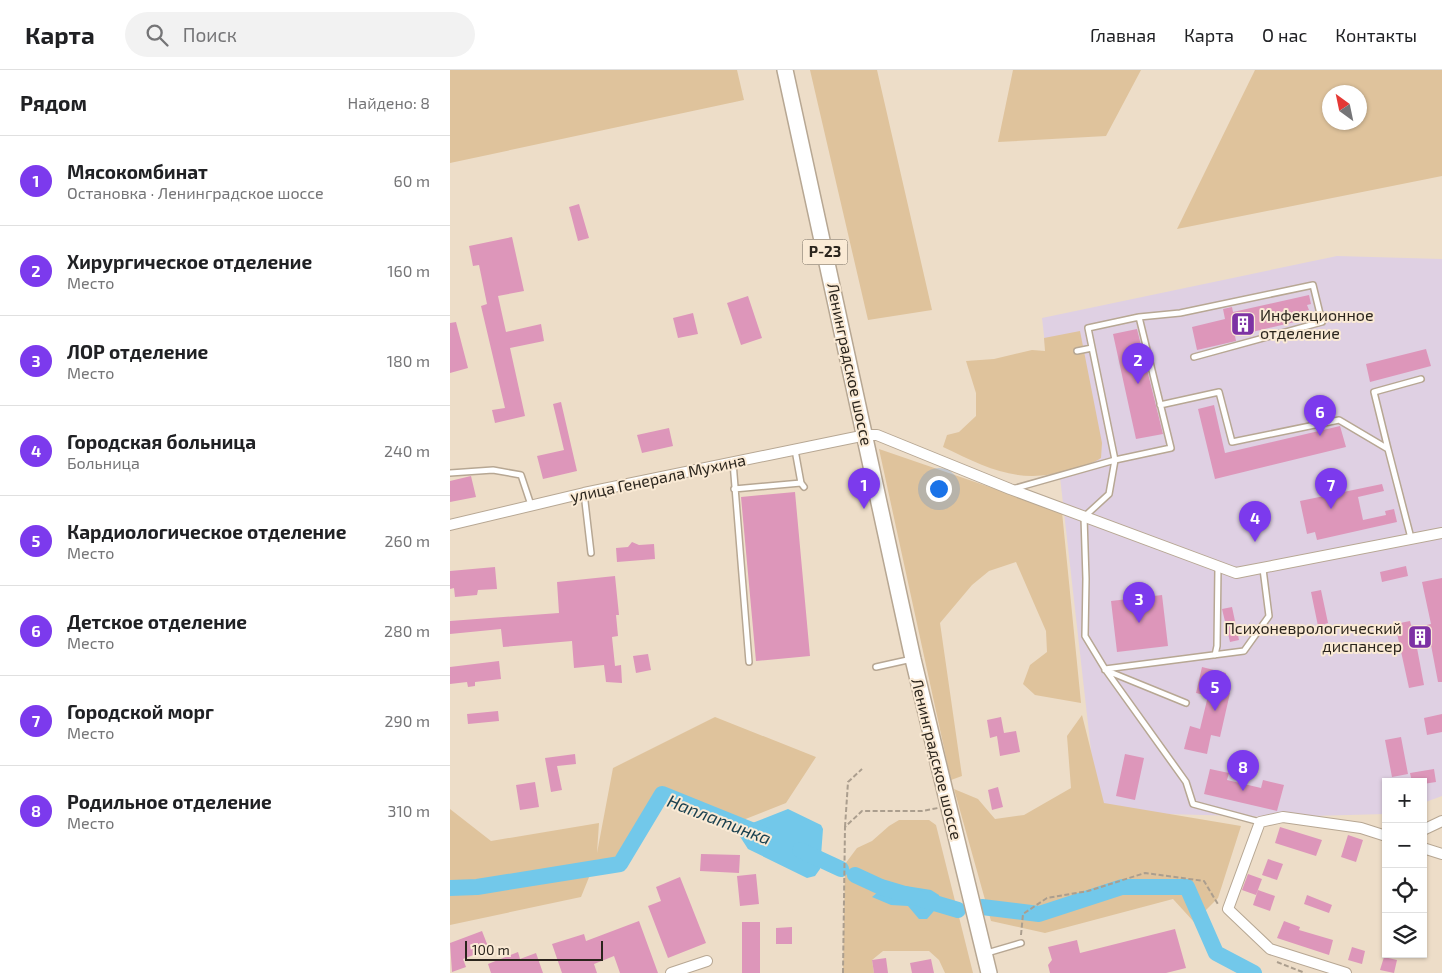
<!DOCTYPE html>
<html lang="ru">
<meta charset="utf-8">
<style>
:root{--surface:#fff;--page:#f2f2f2;--text:#202124;--muted:#757577;--line:#e0e0e0;--accent:#7c3aed}
body{margin:0;font-family:"Exo 2",sans-serif;background:var(--page);color:var(--text)}
.controls{position:absolute;right:15px;bottom:15px;display:grid;overflow:hidden;border-radius:0px;box-shadow:0 1px 4px #0004}
.controls button{width:45px;height:45px;display:grid;place-items:center;padding:0;border:0;border-bottom:1px solid var(--line);background:var(--surface);color:var(--text);font:25px sans-serif}
.compass{position:absolute;left:872px;top:15px;width:45px;height:45px;border-radius:50%;background:var(--surface);box-shadow:0 1px 4px #0004;rotate:327deg}
.scale{position:absolute;left:15px;bottom:12px;width:138px;box-sizing:border-box;padding-left:5px;border:2px solid #2b251d;border-top:0;font-size:14px;line-height:18px;white-space:nowrap;color:#2b251d;-webkit-text-stroke:4px #faead5;paint-order:stroke}
.you{position:absolute;left:488px;top:418px;width:18px;height:18px;margin:-12px;border:4px solid #fff;border-radius:50%;background:#1a73e8;box-shadow:0 0 0 8px #1a73e833}
.badge{display:grid;place-items:center;width:32px;height:32px;border-radius:50%;background:var(--accent);color:#fff;font-size:16px;font-weight:700}
.pin{position:absolute;translate:-50% -41px;filter:drop-shadow(0 1px 2px #0008)}
.pin::after{content:'';position:absolute;top:26px;width:18px;height:15px;background:inherit;clip-path:polygon(0 0,100% 0,50% 100%)}
.list{margin:0;padding:0;list-style:none}
h2{display:flex;justify-content:space-between;align-items:center;height:65px;margin:0;padding:0 20px;font-size:21px}
h2 small{font-size:16px;font-weight:400;color:var(--muted)}
.list li{display:grid;grid-template-columns:32px 1fr auto;gap:15px;align-items:center;box-sizing:border-box;height:90px;padding:0 20px;border-top:1px solid var(--line)}
.list b{display:block;font-size:19px;white-space:nowrap}
.list p{margin:0;font-size:16px;white-space:nowrap;color:var(--muted)}
.list em{font-size:16px;font-style:normal;color:var(--muted)}
.icon{flex:none;width:28px;height:28px;fill:none;stroke:currentColor;stroke-width:2;stroke-linecap:round;stroke-linejoin:round}
.map{position:relative;flex:none;width:992px;height:903px;overflow:hidden}
header{display:flex;align-items:center;gap:30px;box-sizing:border-box;height:70px;padding:0 25px;background:var(--surface);border-bottom:1px solid var(--line)}
header strong{font-size:24px}
nav{display:flex;gap:28px;margin-inline-start:auto;font-size:18px}
.search{width:350px;height:45px;background:var(--page);display:flex;align-items:center;gap:12px;box-sizing:border-box;padding:0 18px;border-radius:28px;color:var(--muted);font-size:19px}
main{display:flex}
aside{flex:1;background:var(--surface)}
.map>svg:first-child{display:block}
.medical{fill:#dfd0e3}
.green{fill:#dfc39c;fill-rule:evenodd}
.water{fill:#72c8ea}
.lines{fill:none;stroke-linecap:round;stroke-linejoin:round}
.river{stroke:#72c8ea;stroke-width:16}
.building{fill:#dd96ba}
.lane-casing{stroke:#b7a793;stroke-width:8}
.street-casing{stroke:#b7a793;stroke-width:12}
.primary-casing{stroke:#b7a793;stroke-width:18}
.path{stroke:#ab9e8e;stroke-width:2;stroke-dasharray:5 2.5;stroke-linecap:butt}
.lane{stroke:#fff;stroke-width:5}
.street{stroke:#fff;stroke-width:10}
.primary{stroke:#fff;stroke-width:15}
.labels{text-anchor:middle;stroke-width:4;stroke-linejoin:round;paint-order:stroke}
.shield{fill:#faead5;stroke:#696054;stroke-width:1}
.shield-label{font-size:15px;font-weight:bold;fill:#2b251d}
.poi-label{font-size:16px;fill:#2b251d;stroke:#faead5;text-anchor:start}
.street-label{font-size:16px;fill:#2b251d;stroke:#faead5}
.water-label{font-size:18px;font-style:italic;fill:#183f4e;stroke:#faead5}
</style>
<header>
<strong>Карта</strong>
<div class="search"><svg class="icon" aria-label="search" viewBox="0 0 24 24"><circle cx="10" cy="10" r="6"/><path d="M15 15l6 6"/></svg>Поиск</div>
<nav><a>Главная</a><a>Карта</a><a>О нас</a><a>Контакты</a></nav>
</header>
<main>
<aside>
<h2>Рядом<small>Найдено: 8</small></h2>
<ul class="list">
<li><span class="badge">1</span><div><b>Мясокомбинат</b><p>Остановка · Ленинградское шоссе</p></div><em>60 m</em></li>
<li><span class="badge">2</span><div><b>Хирургическое отделение</b><p>Место</p></div><em>160 m</em></li>
<li><span class="badge">3</span><div><b>ЛОР отделение</b><p>Место</p></div><em>180 m</em></li>
<li><span class="badge">4</span><div><b>Городская больница</b><p>Больница</p></div><em>240 m</em></li>
<li><span class="badge">5</span><div><b>Кардиологическое отделение</b><p>Место</p></div><em>260 m</em></li>
<li><span class="badge">6</span><div><b>Детское отделение</b><p>Место</p></div><em>280 m</em></li>
<li><span class="badge">7</span><div><b>Городской морг</b><p>Место</p></div><em>290 m</em></li>
<li><span class="badge">8</span><div><b>Родильное отделение</b><p>Место</p></div><em>310 m</em></li>
</ul>
</aside>
<div class="map">
<svg width="992" height="903" viewBox="0 0 992 903">
<rect width="100%" height="100%" fill="#edddc8"/>
<path class="medical" d="M887 186 992 189V726L973 733V712H936V744L823 747 648 742 592 248Z"/>
<path class="green" d="M0 0H287L294 30 0 93Z
M360 0H427L482 240 418 250Z
M563 0H691L656 66 548 72Z
M805 0H992V106L727 159ZM879 22H909V52H879Z
M630 261 652 373 651 388C643 394 632 396 622 399 571 416 539 399 493 377L497 365 509 362 526 346V323L516 291 544 289 582 280 595 281 594 268Z
M429 379 612 442 631 633 585 625 573 614 580 595 597 582 596 561 566 492 539 501 522 515 490 553 512 706 501 710Z
M632 645 654 733 791 756 768 828 744 852 723 829 595 863 541 851 504 719 528 729 545 749 574 745 621 718 617 666Z
M265 647 366 687 336 733 293 750 214 718 166 788 146 790 131 827 0 855V739L41 771 149 753 147 783 163 698Z
M449 750H479L486 755 523 903H495L489 890 479 881H433L422 890 424 903H393L395 794 407 778 422 771 439 756Z"/>
<path class="water" d="M338 739 371 755 373 759 370 799 365 806 357 808 298 779 289 765 292 757Z
M456 816 481 820 489 825 490 834 477 849H469L458 836 441 835 422 827 428 822Z"/>
<g class="lines">
<path class="river" d="M350 780 391 799
M405 805 431 817 508 840
M0 818 27 817 170 794 212 724 314 765
M532 837 589 844 672 817H737L766 883 804 903"/>
</g>
<path class="building" d="M129 134 139 168 128 171 119 137Z
M62 167 74 221 48 226 56 262 91 254 94 271 60 278 75 346 45 353 42 340 55 338 31 236 37 234 29 195 23 196 19 176Z
M859 225 861 234 857 235 859 240 850 242V245L844 247 845 252 785 266 786 271 747 280 742 257 775 249 773 239 782 237 783 242Z
M298 226 312 268 291 275 277 233Z
M243 243 248 264 228 268 223 248Z
M6 252 18 298 0 303V253Z
M687 259 713 364 686 369 663 264Z
M976 279 981 296 920 312 916 294Z
M111 332 127 401 93 409 87 386 114 380 103 334Z
M764 335 775 383 890 356 896 377 765 409 748 339Z
M219 358 223 376 192 383 187 365Z
M21 406 26 427 0 432V411Z
M932 414 934 421 908 427 913 450 936 445 935 441 944 439 947 452 867 470 865 462 857 464 850 431Z
M345 422 360 586 306 591 291 427Z
M182 472 189 475 204 474 205 489 167 492 166 478 178 477Z
M956 496 958 506 932 512 930 502Z
M45 497 47 519 28 520 27 525 5 527 4 518 0 519V501Z
M165 506 169 545H166L168 566 162 567 165 596 171 595 172 613 156 612 154 595 124 598 122 571 53 577 51 559 0 564V551L109 543 107 512Z
M992 508V612H988L981 575 967 578 974 615 959 618 945 554 960 551 962 558 981 554 972 512Z
M871 520 878 553 868 556 861 522Z
M712 525 718 576 667 582 661 531Z
M782 537 789 570 780 572 772 539Z
M198 584 201 600 186 603 183 586Z
M49 591 51 609 25 612V616L18 617 17 612 0 614V597Z
M752 597 776 603 772 621 780 623 770 667 761 665 757 684 734 679 740 656 750 659 758 626 746 623Z
M48 641 49 651 18 654 17 644Z
M992 644V662L977 665 974 648Z
M551 647 554 663 566 661 570 682 550 686 547 666 540 668 537 650Z
M951 667 958 704 942 707 935 670Z
M125 684 126 694 107 696 112 720 101 722 95 688Z
M675 684 694 688 685 730 666 726Z
M760 699 779 703 777 710 811 718 813 710 834 715 827 741 754 724Z
M984 699 986 712 973 714V712H962L960 703Z
M85 712 89 737 70 740 66 715Z
M548 717 553 737 542 740 538 720Z
M830 757 872 770 866 786 825 773Z
M898 765 913 770 906 792 891 787Z
M251 784 290 785 289 803 250 801Z
M818 789 833 794 827 810 812 805Z
M306 804 309 834 290 836 287 806Z
M798 804 812 809 806 825 792 820Z
M230 807 256 873 218 888 198 836 211 831 206 817Z
M808 820 825 826 820 841 803 835Z
M857 825 882 835 879 843 854 834Z
M189 851 208 903H170L164 886 144 894 147 903H112L102 874 134 864 136 871Z
M834 851 850 857 849 860 883 870 879 885 827 868Z
M292 852H310V903H292Z
M342 857V874H326V858Z
M725 859 736 898 716 903H600L598 895 602 890 598 877 627 870 630 883Z
M32 861 39 879 13 889 16 897 2 902 0 873Z
M902 877 915 881 912 894 898 890Z
M68 882 70 889 86 883 93 903H41L38 894Z
M934 887 947 890 944 903 930 900Z
M436 888 438 903H424L422 890Z
M481 889 484 903H462L460 893Z"/>
<g class="lines">
<defs>
<path id="lane" d="M689 247 721 378 665 390 638 258 689 247 730 243 863 215 872 252 744 287
M627 281 642 278
M710 335 769 322 782 372 889 350 938 379 961 468
M938 379 924 322 971 309
M345 380 351 413 354 417
M283 392 299 592
M0 403 43 400 71 405 81 435
M566 418 665 390 659 424 634 447 636 509 635 566 655 599 736 712 743 734 810 752
M284 419 351 413
M134 423 141 483
M765 585 767 576 768 497
M426 597 462 589
M655 599 794 581 819 546 813 499
M655 600 736 633
M537 883 571 873"/>
<path id="street" d="M0 455 134 423 416 365H427L560 419 786 503 992 463
M973 760 992 751
M973 778 992 784
M221 903 257 891
M896 903 820 879 778 839 810 752 833 747 911 758 936 766"/>
<path id="primary" d="M335 0 463 589 539 903"/>
</defs>
<use href="#lane" class="lane-casing"/>
<use href="#street" class="street-casing"/>
<use href="#primary" class="primary-casing"/>
<path class="path" d="M395 757 398 712 412 699
M571 865 573 844 597 828 638 821 695 803 754 811 769 836
M827 892 855 903
M393 903 395 757 412 741H472L488 738"/>
<use href="#lane" class="lane"/>
<use href="#street" class="street"/>
<use href="#primary" class="primary"/>
</g>
<defs>
<symbol id="building-square" viewBox="-11 -11 22 22"><rect x="-9" y="-9" width="18" height="18" rx="4" fill="#7d32a4" stroke="#faead5"/><path d="M-4-6H4V6H1V3H-1V6H-4ZM-2.5-4.3h1.7v1.8h-1.7ZM.8-4.3h1.7v1.8H.8ZM-2.5-1h1.7V.8h-1.7ZM.8-1h1.7V.8H.8Z" fill="#fff"/></symbol>
</defs>
<g fill-rule="evenodd">
<use href="#building-square" x="779" y="240" width="28" height="28"/>
<use href="#building-square" x="956" y="553" width="28" height="28"/>
</g>
<g class="labels">
<rect class="shield" x="352.5" y="169.5" width="45" height="25" rx="4"/>
<g class="shield-label">
<text x="375" y="187">Р-23</text>
</g>
<g class="poi-label">
<text x="810" y="251">Инфекционное<tspan x="810" dy="18">отделение</tspan></text>
<text x="952" y="564" text-anchor="end">Психоневрологический<tspan x="952" dy="18">диспансер</tspan></text>
</g>
<g class="street-label">
<text transform="translate(400 294) rotate(78)" y="6">Ленинградское шоссе</text>
<text transform="translate(208 408) rotate(-12)" y="6">улица Генерала Мухина</text>
<text transform="translate(487 689) rotate(76)" y="6">Ленинградское шоссе</text>
</g>
<g class="water-label">
<text transform="translate(269 750) rotate(21)" y="6">Наплатинка</text>
</g>
</g>
</svg>
<div class="controls">
<button>+</button>
<button>−</button>
<button><svg class="icon" aria-label="locate" viewBox="0 0 24 24"><circle cx="12" cy="12" r="6"/><path d="M12 2v4M12 18v4M2 12h4M18 12h4"/></svg></button>
<button><svg class="icon" aria-label="layers" viewBox="0 0 24 24"><path d="M12 4l9 5-9 5-9-5zM3 14l9 5 9-5"/></svg></button>
</div>
<svg class="compass" viewBox="-18 -18 36 36"><path d="M0-13l5 13h-10z" fill="#e53935"/><path d="M0 13l5-13h-10z" fill="#757577"/></svg>
<div class="scale">100 m</div>
<div class="you"></div>
<div class="pin badge" style="left:414px;top:439px">1</div>
<div class="pin badge" style="left:688px;top:314px">2</div>
<div class="pin badge" style="left:689px;top:553px">3</div>
<div class="pin badge" style="left:805px;top:472px">4</div>
<div class="pin badge" style="left:765px;top:641px">5</div>
<div class="pin badge" style="left:870px;top:366px">6</div>
<div class="pin badge" style="left:881px;top:439px">7</div>
<div class="pin badge" style="left:793px;top:721px">8</div>
</div>
</main>
